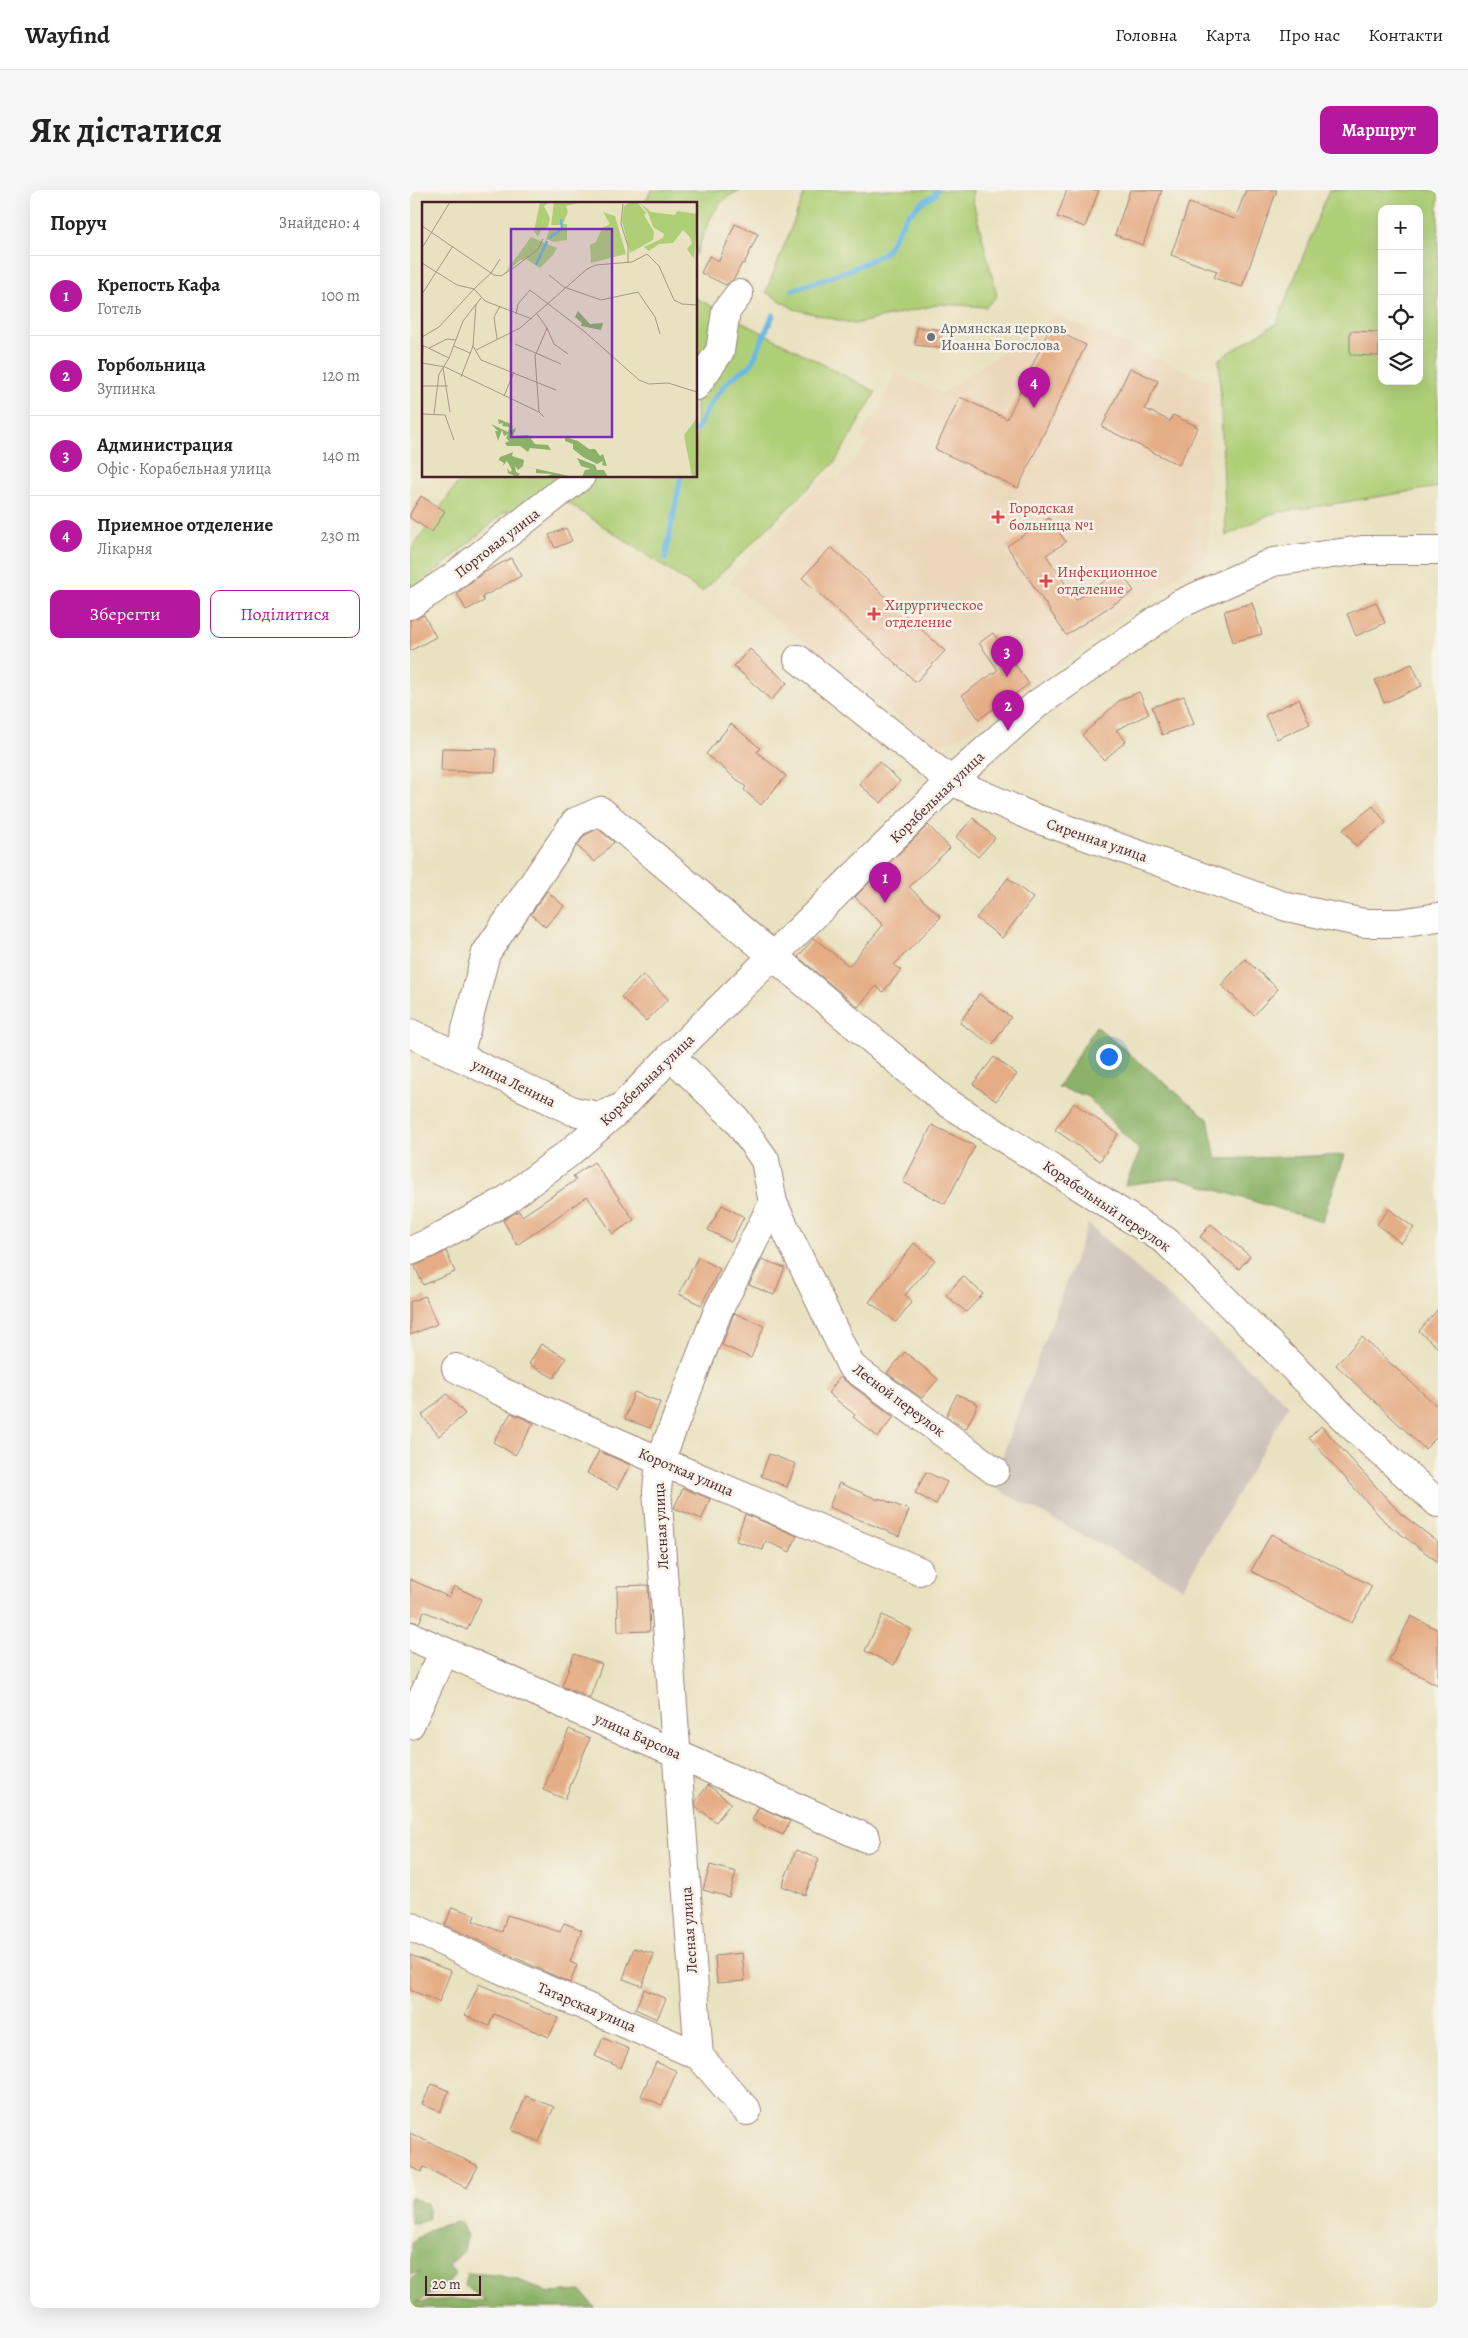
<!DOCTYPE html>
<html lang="uk">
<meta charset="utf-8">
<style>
:root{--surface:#fff;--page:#f6f6f6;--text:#222;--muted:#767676;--line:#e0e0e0;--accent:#b5179e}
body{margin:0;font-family:Alegreya,serif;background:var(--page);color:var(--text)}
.controls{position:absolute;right:15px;top:15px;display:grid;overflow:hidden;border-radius:10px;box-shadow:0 5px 20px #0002}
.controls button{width:45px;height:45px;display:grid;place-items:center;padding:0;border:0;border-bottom:1px solid var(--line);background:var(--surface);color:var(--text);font:25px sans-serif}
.scale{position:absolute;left:15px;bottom:12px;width:56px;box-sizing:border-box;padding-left:5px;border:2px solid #4a1f2b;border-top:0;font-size:14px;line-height:18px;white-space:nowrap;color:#4a1f2b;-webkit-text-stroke:4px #f7f3e8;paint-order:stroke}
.you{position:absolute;left:698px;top:866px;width:18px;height:18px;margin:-12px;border:4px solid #fff;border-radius:50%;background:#1a73e8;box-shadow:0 0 0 8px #1a73e833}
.badge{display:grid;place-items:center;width:32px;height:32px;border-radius:50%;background:var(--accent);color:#fff;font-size:16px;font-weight:700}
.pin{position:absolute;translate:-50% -41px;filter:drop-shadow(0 1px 2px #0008)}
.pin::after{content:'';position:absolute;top:26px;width:18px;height:15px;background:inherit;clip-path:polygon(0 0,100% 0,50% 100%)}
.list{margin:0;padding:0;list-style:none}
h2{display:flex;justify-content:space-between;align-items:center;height:65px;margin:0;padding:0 20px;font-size:21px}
h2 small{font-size:16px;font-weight:400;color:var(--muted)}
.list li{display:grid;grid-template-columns:32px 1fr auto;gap:15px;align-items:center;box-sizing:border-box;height:80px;padding:0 20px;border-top:1px solid var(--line)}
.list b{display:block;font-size:19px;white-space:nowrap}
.list p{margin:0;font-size:16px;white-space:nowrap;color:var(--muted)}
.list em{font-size:16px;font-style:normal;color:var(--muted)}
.actions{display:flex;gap:10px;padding:15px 20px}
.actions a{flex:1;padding:11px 0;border:1px solid var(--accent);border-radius:10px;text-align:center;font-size:18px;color:var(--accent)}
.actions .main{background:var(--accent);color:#fff}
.icon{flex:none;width:28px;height:28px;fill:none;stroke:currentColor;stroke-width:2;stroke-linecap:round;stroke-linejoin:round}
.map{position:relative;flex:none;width:1028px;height:2118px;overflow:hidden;border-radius:10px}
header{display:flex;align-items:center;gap:30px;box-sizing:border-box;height:70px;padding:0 25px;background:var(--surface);border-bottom:1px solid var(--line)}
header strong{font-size:24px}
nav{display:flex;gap:28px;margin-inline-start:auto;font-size:18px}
.intro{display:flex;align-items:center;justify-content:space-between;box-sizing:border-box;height:120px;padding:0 30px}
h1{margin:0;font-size:35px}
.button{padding:12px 22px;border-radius:10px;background:var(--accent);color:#fff;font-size:18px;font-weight:700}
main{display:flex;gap:30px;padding:0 30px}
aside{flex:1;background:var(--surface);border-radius:10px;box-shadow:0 5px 20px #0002}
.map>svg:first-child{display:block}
.built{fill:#ecd7ba}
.industrial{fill:#cbc2b8}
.green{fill:#afcf77;stroke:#7c7751;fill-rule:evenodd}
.forest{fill:#8bb268;stroke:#6a684a}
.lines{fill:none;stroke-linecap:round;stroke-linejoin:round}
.stream{stroke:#6cb8e5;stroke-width:5.5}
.building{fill:#e5ad86}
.minor-casing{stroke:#9a8076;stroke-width:30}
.minor{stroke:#fff;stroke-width:28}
.worship-dot{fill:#6b7280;stroke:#f7f3e8;stroke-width:2}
.health-dot{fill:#e0444e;stroke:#f7f3e8;stroke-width:2}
.labels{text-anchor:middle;stroke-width:5;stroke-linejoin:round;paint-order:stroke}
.worship-label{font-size:15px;fill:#5b616d;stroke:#f7f3e8;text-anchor:start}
.health-label{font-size:15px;fill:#be3a42;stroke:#f7f3e8;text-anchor:start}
.street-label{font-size:15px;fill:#4a1f2b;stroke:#f7f3e8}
.inset-river{fill:none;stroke:#6cb8e5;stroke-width:2.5}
.inset-road{fill:none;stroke:#a99485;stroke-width:1}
.view{fill:#7b2cbf;fill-opacity:0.15;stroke:#7b2cbf;stroke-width:2.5}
.inset-edge{fill:none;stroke:#4a1f2b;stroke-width:2.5}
</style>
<header>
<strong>Wayfind</strong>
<nav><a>Головна</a><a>Карта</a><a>Про нас</a><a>Контакти</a></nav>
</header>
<div class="intro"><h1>Як дістатися</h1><a class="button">Маршрут</a></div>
<main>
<aside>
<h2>Поруч<small>Знайдено: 4</small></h2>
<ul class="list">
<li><span class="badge">1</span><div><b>Крепость Кафа</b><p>Готель</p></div><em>100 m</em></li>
<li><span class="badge">2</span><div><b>Горбольница</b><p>Зупинка</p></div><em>120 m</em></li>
<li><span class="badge">3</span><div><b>Администрация</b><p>Офіс · Корабельная улица</p></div><em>140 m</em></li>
<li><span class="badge">4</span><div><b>Приемное отделение</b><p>Лікарня</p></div><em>230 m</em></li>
</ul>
<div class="actions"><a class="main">Зберегти</a><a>Поділитися</a></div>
</aside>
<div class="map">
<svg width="1028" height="2118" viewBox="0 0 1028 2118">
<rect width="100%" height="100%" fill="#f7f3e8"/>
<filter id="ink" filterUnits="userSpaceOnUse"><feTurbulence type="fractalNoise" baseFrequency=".02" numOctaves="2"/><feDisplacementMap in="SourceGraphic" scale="10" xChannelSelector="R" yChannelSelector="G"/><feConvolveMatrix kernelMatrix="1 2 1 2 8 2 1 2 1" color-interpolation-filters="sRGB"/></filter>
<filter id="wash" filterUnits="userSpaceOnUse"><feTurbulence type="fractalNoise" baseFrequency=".0096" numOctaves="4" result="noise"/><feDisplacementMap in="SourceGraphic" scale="20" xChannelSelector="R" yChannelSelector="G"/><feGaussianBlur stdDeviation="1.12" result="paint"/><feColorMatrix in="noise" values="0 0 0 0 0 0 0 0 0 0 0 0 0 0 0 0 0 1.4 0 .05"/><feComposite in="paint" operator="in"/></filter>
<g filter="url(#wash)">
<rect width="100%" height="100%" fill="#e9e2c1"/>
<path class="built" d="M647 125 799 191 798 363 586 523 547 549 526 557 319 392 415 286 427 291 459 252 451 247 461 228H467L484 184 533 203Z"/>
<path class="industrial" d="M678 1034 879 1215 773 1398 581 1296Z"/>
<path class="green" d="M241 0H332C302 9 297 38 286 65V14H235Z
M396 0H563L562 7 587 106 576 117 531 114 444 134 384 119 356 102Z
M919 0H1028V297L860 324 816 346 809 169 867 133ZM972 19H1009V191H972Z
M286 108 466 202 425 272 292 402 157 312 95 322 0 403V362L52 286H286Z"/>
<path class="forest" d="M686 836 798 929 806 969 935 965 912 1032 767 988 715 995 730 961 677 906 648 897Z
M0 2007 17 2014 19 2028 6 2034 0 2033Z
M50 2031 57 2046 54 2061 39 2075 46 2084 37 2095 7 2112 43 2109 77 2112 54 2095 57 2083 87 2085 111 2091 140 2103 171 2101 185 2118H0V2089L11 2082 0 2084 1 2052 23 2038Z"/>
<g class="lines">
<path class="stream" d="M383 100 440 80 471 65 477 60 496 27 511 13 525 5 526 0
M286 240 301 213 319 190 341 175 363 125
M255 369 271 286"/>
</g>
<g id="blocks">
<path class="building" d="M657 0H689L675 37 647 27Z
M720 0H752L733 55 705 45Z
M836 0H867L832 97 804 88 807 81 761 65 779 13 825 29Z
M325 34 348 44 334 74 332 73 324 89 316 95 291 83 299 66 309 71Z
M507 137 532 140 530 158 505 155Z
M640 138 676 155 608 298 525 259 550 207 597 229Z
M940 141 969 142V166L940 165Z
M720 178 748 191 735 219 760 231 763 225 788 237 769 275 692 237Z
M11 306 35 321 22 342 0 328V324Z
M639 328 656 352 636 365 666 410 710 381 724 401 656 445 597 356Z
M156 338 162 351 145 358 139 345Z
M421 357 535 461 506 492 392 388Z
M101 368 111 386 72 407 74 411 56 420 47 403 73 383Z
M966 412 975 433 946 446 937 424Z
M842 413 852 444 823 452 814 421Z
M14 425 26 447 0 461V430Z
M583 443 619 494 569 529 552 505 588 480 569 453Z
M340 459 377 493 361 510 324 476Z
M1002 474 1012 496 974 513 965 490Z
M729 502 739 524 706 540 716 551 694 570 672 545 710 510Z
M774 506 784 534 752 545 742 517Z
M889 509 900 534 867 549 855 525Z
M321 534 350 558 347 562 376 586 351 615 334 600 336 597 296 564Z
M32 558 86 559 85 582 31 581Z
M469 572 490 591 471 613 449 594Z
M963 616 976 633 946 656 933 640Z
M563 628 585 648 568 667 546 647Z
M518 635 540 658 499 697 531 727 484 775 491 780 473 802 466 796 448 817 388 767 404 748 439 776 473 735 445 707Z
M188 639 204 652 185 672 167 656 175 645Z
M598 688 623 708 592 748 566 728Z
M137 701 154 716 135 737 121 724Z
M835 769 868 799 844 825 811 795Z
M233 785 258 809 236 831 211 807Z
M569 804 601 827 582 855 550 833Z
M584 867 607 884 586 911 563 894Z
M664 913 708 944 690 971 645 940Z
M522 935 565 956 535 1014 493 992Z
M184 972 224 1030 203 1044 177 1006 107 1055 93 1030 109 1021 112 1026 166 990 163 986Z
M312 1015 334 1027 321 1052 298 1040Z
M979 1019 1004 1038 991 1053 967 1034Z
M801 1034 840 1066 829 1079 790 1047Z
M504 1053 525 1070 495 1105 502 1111 486 1132 459 1112Z
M36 1061 45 1082 13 1095 5 1076Z
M288 1067 310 1079 291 1115 269 1104Z
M352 1069 375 1078 364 1105 339 1095Z
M553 1086 573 1104 556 1122 536 1105Z
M15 1106 27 1134 0 1145V1112Z
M1028 1119V1158L1009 1141Z
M324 1123 354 1136 341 1168 312 1155Z
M952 1147 1028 1217V1246L1015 1259 926 1175Z
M131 1154 156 1168 144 1188 119 1174Z
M495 1162 528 1189 512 1208 477 1183Z
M430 1187 484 1227 468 1247 443 1227 445 1225 418 1203Z
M224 1202 250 1212 240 1238 215 1229Z
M37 1204 55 1224 29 1246 12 1225Z
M547 1204 568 1214 556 1239 536 1226Z
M101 1223 124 1233 105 1265 83 1252Z
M911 1236 990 1323 1028 1352V1372L976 1333 899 1248Z
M189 1261 220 1275 207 1299 177 1283Z
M359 1264 386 1274 377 1297 351 1286Z
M516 1282 537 1292 526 1314 505 1303Z
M429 1293 469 1310V1308L499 1320 489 1346 419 1317Z
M273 1298 300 1309 292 1329 264 1318Z
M335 1324 387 1346 380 1362 356 1351 353 1360 326 1351Z
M861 1344 962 1396 942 1433 841 1381Z
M0 1389 39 1407 44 1396 71 1409 57 1440 14 1421 9 1433 0 1431Z
M238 1395 240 1441 208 1442 207 1396Z
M472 1425 501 1439 484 1475 455 1461Z
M1001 1426 1028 1440V1495L979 1470Z
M164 1464 192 1474 180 1508 152 1496Z
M159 1539 180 1548 155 1609 133 1600Z
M298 1595 321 1613 306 1632 286 1617V1611Z
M349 1617 380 1631 373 1645 342 1630Z
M386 1660 409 1669 395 1705 372 1696Z
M300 1675 326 1682 319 1707 293 1700Z
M42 1717 65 1725 63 1731 92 1742 97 1725 150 1742 154 1733 172 1740 160 1772 167 1775 160 1793 35 1735Z
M224 1758 244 1764 232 1796 213 1789Z
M332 1763 335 1791 307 1793 305 1766Z
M0 1765 41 1781 29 1812 0 1800Z
M69 1794 148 1828 139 1847 84 1824 79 1836 55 1825Z
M234 1799 256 1809 247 1829 225 1819Z
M193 1848 219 1859 211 1878 185 1866Z
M246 1872 267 1881 252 1915 231 1906Z
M22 1894 39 1901 30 1922 12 1914Z
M116 1906 144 1917 129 1952 102 1940Z
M0 1943 68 1976 57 1998 14 1977 12 1982 0 1977Z"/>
</g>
</g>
<g filter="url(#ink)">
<use href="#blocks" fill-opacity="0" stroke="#9a8076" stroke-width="1"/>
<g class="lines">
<defs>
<path id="minor" d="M286 196 310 161 316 121 329 104
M0 415 40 389 171 286
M388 469 541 591 625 628 877 717 954 733H989L1028 727
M0 843 163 921 189 926 210 918
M49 866 76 763 165 632 191 621 535 911 756 1051 939 1233 1028 1313
M261 866 326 929 355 970 363 1013 308 1121 250 1271 247 1301 289 1866
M363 1013 441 1176 585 1281
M0 1061 19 1053 95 1011 159 963 211 918 261 866 541 591 627 514 770 414 863 372 952 360H1028
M46 1178 90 1201 250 1271 509 1381
M0 1446 456 1648
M0 1535 34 1461
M0 1736 90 1779 289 1866 337 1921"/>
</defs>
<use href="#minor" class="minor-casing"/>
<use href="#minor" class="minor"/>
</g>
</g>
<circle class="worship-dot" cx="521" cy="147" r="5"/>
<g class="health-dot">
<path d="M585.5 319.5h5v5h5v5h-5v5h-5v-5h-5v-5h5z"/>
<path d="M633.5 383.5h5v5h5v5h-5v5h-5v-5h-5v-5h5z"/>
<path d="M461.5 416.5h5v5h5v5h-5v5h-5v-5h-5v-5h5z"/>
</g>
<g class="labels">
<g class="worship-label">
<text x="531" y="143">Армянская церковь<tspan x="531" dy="17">Иоанна Богослова</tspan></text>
</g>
<g class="health-label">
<text x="599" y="323">Городская<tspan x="599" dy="17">больница №1</tspan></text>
<text x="647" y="387">Инфекционное<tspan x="647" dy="17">отделение</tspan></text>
<text x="475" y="420">Хирургическое<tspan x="475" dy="17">отделение</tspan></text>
</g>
<g class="street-label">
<text transform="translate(87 353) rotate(-38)" y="5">Портовая улица</text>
<text transform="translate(527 607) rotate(-44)" y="5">Корабельная улица</text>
<text transform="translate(687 650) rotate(19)" y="5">Сиренная улица</text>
<text transform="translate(237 890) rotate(-44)" y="5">Корабельная улица</text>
<text transform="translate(104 893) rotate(26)" y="5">улица Ленина</text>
<text transform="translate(697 1016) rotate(34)" y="5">Корабельный переулок</text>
<text transform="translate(489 1210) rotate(37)" y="5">Лесной переулок</text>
<text transform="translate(276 1282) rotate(23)" y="5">Короткая улица</text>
<text transform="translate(251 1336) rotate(-93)" y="5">Лесная улица</text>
<text transform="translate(228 1546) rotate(24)" y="5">улица Барсова</text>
<text transform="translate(279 1740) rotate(-94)" y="5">Лесная улица</text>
<text transform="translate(177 1817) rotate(23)" y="5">Татарская улица</text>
</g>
</g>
<g transform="translate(12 12)">
<rect width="275" height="275" fill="#e9e2c1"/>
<path d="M118 0H128L122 4 128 16 126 25 119 28 116 35 112 29ZM132 0 156 1 144 4 146 10 141 22H145V38L132 40 124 37 128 26H139V23H129ZM208 0H215L224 11 222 13 232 30 231 38 208 51 200 19 202 4ZM217 0 229 10 253 13 255 9 275 12 272 57 265 47 270 41 268 35 261 28 251 41 237 42 227 49 222 45 241 36 242 32 231 25 226 11ZM181 10 193 14 204 52 169 61 168 43 174 40 180 26 188 22ZM109 35 135 46 131 53 118 66 104 57 98 58 82 72ZM275 216V275H270L262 233Z" fill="#afcf77"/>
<path d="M156 109 168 122 181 121 179 128 159 124 160 121 153 115ZM76 217 87 221 91 224 89 228 94 226 91 234 106 233 113 242 126 243 129 248 108 246 106 250 98 244H85L83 241 87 239 84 236 86 232 82 234 80 228 76 239 73 229H76L69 222 86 230 87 225 80 224 81 221 77 222ZM143 235 156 239 167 247H173L178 254 181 252 185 264 180 263 181 259 175 262 161 255 151 247V242L143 239ZM91 250 90 254 102 258 101 264 152 275H123L130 272 114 271V267L101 264 96 268 93 264 94 270 98 272 95 275 86 271 85 266 88 270 90 268 85 259 80 265 82 261 77 258 78 255ZM155 256 173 263 175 268H182L186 275H160L163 268 169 267 159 264Z" fill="#8bb268"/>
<path class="inset-river" d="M127 36 140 27 139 17M114 63 125 39"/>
<path class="inset-road" d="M201 2 199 22 206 44V61M0 24 69 71 52 87 35 83 0 61M0 46 28 0M78 57 69 71 72 73 79 74 93 65 116 47 121 37M127 73 142 85 179 98 216 90 233 115 238 132M0 92 31 44M94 112 96 102 108 88 163 130 217 178 227 182 246 181 275 190M115 112 125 126 113 154 117 210M125 126 132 142 146 152M0 135 17 125 52 87 63 99 110 117M75 137 72 115 78 104M93 142 139 162M0 143 27 156M32 144 48 151M51 144 59 158 134 188M7 146 25 137 34 138M54 148 98 126 165 67 174 63 210 60 225 52 237 64 252 98 260 102 275 103M0 161 23 165 117 210 122 215M21 166 28 210M0 170 1 143M39 175 51 144 54 102M0 184H26M82 194 92 170M0 212 23 213 32 238M12 212 17 172 27 156 41 119 59 96"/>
<path class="view" d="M89 27H190V235H89Z"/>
<rect width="275" height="275" class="inset-edge"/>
</g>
</svg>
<div class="controls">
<button>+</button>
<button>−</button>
<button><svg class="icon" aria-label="locate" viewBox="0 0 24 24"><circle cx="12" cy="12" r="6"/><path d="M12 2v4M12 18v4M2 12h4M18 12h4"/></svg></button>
<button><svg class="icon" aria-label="layers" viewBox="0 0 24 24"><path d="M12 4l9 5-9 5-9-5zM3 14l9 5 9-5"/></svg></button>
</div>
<div class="scale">20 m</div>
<div class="you"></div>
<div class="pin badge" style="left:475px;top:713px">1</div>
<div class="pin badge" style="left:598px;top:541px">2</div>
<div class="pin badge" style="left:597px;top:487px">3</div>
<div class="pin badge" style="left:624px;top:218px">4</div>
</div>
</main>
